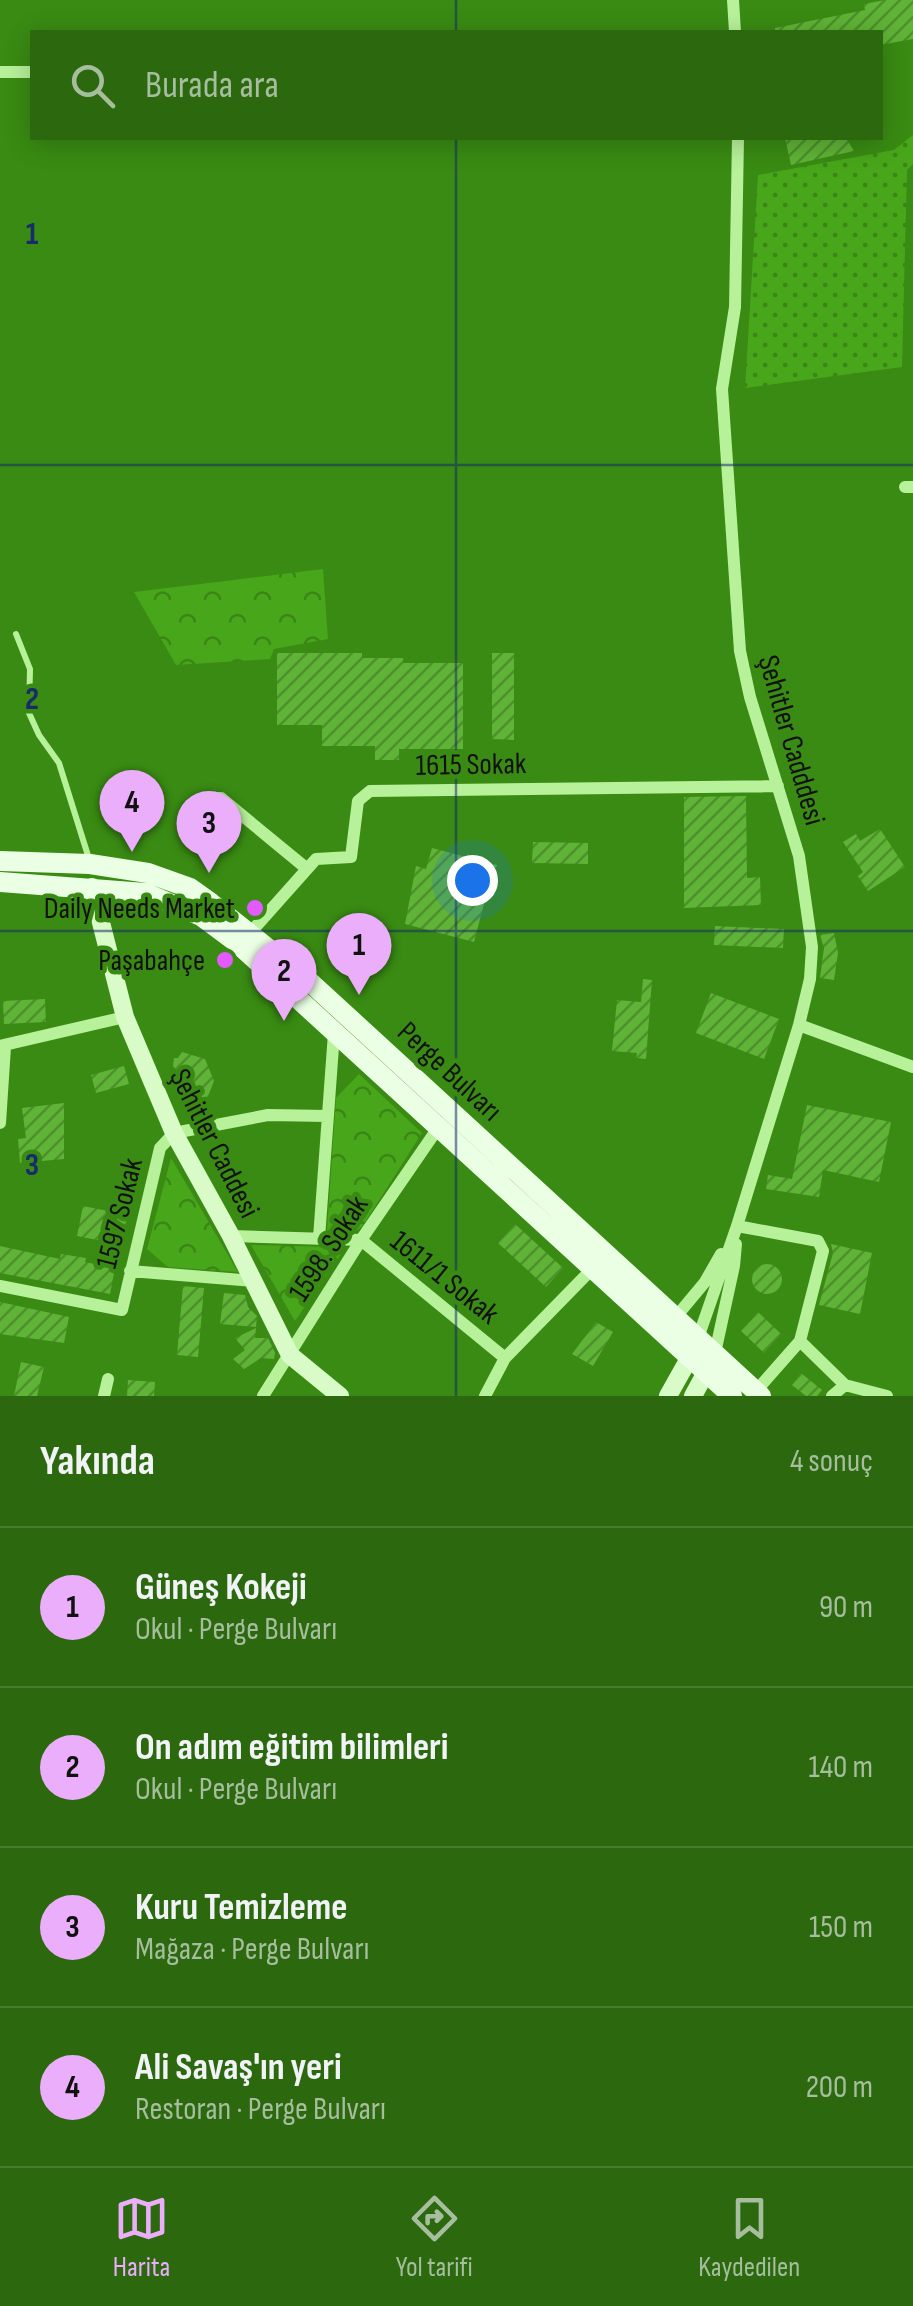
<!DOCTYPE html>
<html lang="tr">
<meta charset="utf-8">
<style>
:root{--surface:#2b680e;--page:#37701c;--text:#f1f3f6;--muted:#a6be9e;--line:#477b2e;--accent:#ebaefa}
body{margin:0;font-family:"Sofia Sans Condensed",sans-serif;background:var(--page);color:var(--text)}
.you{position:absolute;left:472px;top:880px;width:35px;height:35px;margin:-25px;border:8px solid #fff;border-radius:50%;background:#1a73e8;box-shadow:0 0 0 15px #1a73e833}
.badge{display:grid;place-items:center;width:65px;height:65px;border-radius:50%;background:var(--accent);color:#111;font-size:32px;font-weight:700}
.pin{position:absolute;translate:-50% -82px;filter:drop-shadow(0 2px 5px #0008)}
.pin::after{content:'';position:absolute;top:52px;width:35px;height:30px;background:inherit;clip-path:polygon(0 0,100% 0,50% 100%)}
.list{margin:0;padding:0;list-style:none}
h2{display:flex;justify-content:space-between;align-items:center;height:130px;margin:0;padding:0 40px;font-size:42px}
h2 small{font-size:32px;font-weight:400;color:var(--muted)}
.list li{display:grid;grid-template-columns:65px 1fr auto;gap:30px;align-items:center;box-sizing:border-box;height:160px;padding:0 40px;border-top:2px solid var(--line)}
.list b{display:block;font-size:38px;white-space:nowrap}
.list p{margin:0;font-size:32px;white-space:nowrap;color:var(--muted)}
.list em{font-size:32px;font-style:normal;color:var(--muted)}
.icon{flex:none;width:55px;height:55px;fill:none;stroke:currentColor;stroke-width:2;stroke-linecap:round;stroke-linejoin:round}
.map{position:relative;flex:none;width:913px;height:1396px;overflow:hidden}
.search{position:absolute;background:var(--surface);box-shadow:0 5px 25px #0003;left:30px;right:30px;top:30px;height:110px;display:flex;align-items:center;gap:25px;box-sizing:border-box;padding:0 35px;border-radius:0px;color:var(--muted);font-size:38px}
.sheet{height:770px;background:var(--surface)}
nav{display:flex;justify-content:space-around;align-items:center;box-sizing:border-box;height:140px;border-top:2px solid var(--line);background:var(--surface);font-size:28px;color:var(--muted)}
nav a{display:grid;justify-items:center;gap:5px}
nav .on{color:var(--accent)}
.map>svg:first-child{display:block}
.grass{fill:url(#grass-dots)}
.forest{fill:url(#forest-crowns)}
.building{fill:url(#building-hatch)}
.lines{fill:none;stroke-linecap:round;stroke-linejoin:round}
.lane{stroke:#b7f19a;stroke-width:6}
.street{stroke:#b7f19a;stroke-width:12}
.secondary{stroke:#d8fbc8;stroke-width:18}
.primary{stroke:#ebffe4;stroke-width:20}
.grid{fill:none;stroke:#162c6b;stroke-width:2.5;stroke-opacity:0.55}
.poi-dot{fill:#e35aff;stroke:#398b13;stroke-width:4}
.labels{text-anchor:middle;stroke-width:9;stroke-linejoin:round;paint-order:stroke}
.street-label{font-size:30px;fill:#111;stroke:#398b13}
.poi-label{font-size:30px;fill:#111;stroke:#398b13;text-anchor:end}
.grid-label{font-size:32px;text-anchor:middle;font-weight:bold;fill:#162c6b;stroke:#398b13;stroke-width:9;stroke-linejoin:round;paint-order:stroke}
</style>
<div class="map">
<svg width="913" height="1396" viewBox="0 0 913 1396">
<defs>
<pattern id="grass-dots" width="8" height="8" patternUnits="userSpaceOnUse" patternTransform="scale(2.5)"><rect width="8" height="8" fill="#48a61a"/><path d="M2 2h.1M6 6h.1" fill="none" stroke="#3b8616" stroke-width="1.8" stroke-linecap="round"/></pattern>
<pattern id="forest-crowns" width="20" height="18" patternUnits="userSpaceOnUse" patternTransform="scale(2.5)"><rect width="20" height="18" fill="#48a61a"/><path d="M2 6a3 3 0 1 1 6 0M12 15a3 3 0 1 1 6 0" fill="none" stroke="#3b8616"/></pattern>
<pattern id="building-hatch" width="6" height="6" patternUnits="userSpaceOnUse" patternTransform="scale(2.5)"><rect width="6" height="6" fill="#5fb336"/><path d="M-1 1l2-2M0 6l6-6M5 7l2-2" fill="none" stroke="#4d902c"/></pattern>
</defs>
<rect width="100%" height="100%" fill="#398b13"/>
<path class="grass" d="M913 135V164L907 170 902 367 745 388 758 175 894 150Z"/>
<path class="forest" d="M323 569 328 639 274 649 270 659 176 665 134 592Z
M359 1074 422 1133 362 1227 354 1232 327 1230 336 1098Z
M171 1158 238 1272 168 1267 147 1249Z
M251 1245 334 1247 341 1254 295 1321Z"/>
<path class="building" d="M885 0H913V39L880 45V32H775V28L865 10 864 4Z
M785 138H846L854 151 791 165Z
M277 653H362V658H403V663H463V749H399V760H375V746H322V725H277Z
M492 653H514V740L492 739Z
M746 796 747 878 760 877 761 905 684 908V797Z
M880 829 905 867 868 891 858 876 863 872 843 842 856 834 860 841Z
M533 842 588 843V864L532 863Z
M432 848 497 865 492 886 489 885 474 942 405 924 416 866 426 869Z
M715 926 784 929 783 948 714 945Z
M834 933 838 953 834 980 820 978 824 948 820 935Z
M643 979 652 980 646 1059 636 1058 637 1053 612 1051 617 1000 641 1002Z
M711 993 779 1019 764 1059 696 1033Z
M45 999 46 1022 4 1024 3 1001Z
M182 1052 205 1059 214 1081 207 1099H198L196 1103 187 1099 191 1075 178 1072 173 1066 174 1058H178Z
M124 1066 129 1084 96 1093 91 1075Z
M64 1103V1159L20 1163 18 1139 26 1138 22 1108Z
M807 1105 891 1122 879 1182 823 1170 819 1197 766 1189 768 1175 792 1179Z
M83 1206 128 1215 122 1245 77 1236Z
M515 1224 563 1268 546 1287 498 1243Z
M831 1244 872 1253 860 1314 819 1305 833 1253Z
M0 1246 60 1259 61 1254 86 1258 85 1262 115 1268 110 1294 0 1273Z
M752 1279a15 15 0 1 1 30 0a15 15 0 1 1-30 0Z
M183 1286 204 1288 198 1357 177 1355Z
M224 1293 245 1295 248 1307 257 1316 256 1327 220 1324Z
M0 1302 69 1317 64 1343 0 1334Z
M758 1312 781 1334 764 1353 741 1331Z
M596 1322 613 1332 593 1366 572 1354Z
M256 1328 255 1338H268L275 1353 274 1359 261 1358 244 1369 233 1359 245 1350 235 1338Z
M21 1362 44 1367 37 1396H14Z
M801 1373 822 1390 817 1396H806L792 1385Z
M128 1380 155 1382 154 1396H127Z"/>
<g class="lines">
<path class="lane" d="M16 634 30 669 29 713 39 735 59 763 90 862"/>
<path class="street" d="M733 0 735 32
M0 72H32
M905 487H913
M210 798H221L306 868
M251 932 316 859 351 857 358 801 370 791 778 786
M799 1025 913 1067
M0 1046 125 1017
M0 1123 5 1047
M737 1226 818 1241 823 1251 800 1341 756 1391
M231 1236 361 1240 505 1358
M319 1238 334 1033
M130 1271 254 1281
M0 1286 122 1310 160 1148 174 1133 268 1115 328 1116
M675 1318 705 1282 721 1254
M698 1338 737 1226 799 1025 810 979 812 947 799 856 750 697 740 651 722 389 735 307 738 138
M800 1341 845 1385
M715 1353 734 1266 736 1244
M104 1396 108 1379
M263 1396 361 1240 438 1128
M485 1396 505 1358 592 1269
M832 1396 845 1385 887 1396"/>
<path class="secondary" d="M92 887 125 1017 174 1133 231 1236 290 1355 340 1396
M668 1396 695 1348
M693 1396 712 1361"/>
<path class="primary" d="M0 861 90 864 148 873 190 888 211 903 310 982 761 1396
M0 882 145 893 201 916 236 942 732 1396"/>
</g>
<path class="grid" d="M456 0V32M456 138V1396M0 465H913M0 931H913"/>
<g class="poi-dot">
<circle cx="255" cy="908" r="10"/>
<circle cx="225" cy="960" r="10"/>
</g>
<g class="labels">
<g class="street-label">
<text transform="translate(792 740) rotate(74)" y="10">Şehitler Cadddesi</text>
<text transform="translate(471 764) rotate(-1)" y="10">1615 Sokak</text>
<text transform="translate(450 1071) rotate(43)" y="10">Perge Bulvarı</text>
<text transform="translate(215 1143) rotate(63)" y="10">Şehitler Caddesi</text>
<text transform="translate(119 1213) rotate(-76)" y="10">1597 Sokak</text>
<text transform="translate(328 1248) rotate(-57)" y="10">1598. Sokak</text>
<text transform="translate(445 1277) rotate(39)" y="10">1611/1 Sokak</text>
</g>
<g class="poi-label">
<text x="235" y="918">Daily Needs Market</text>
<text x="205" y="970">Paşabahçe</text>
</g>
</g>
<g class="grid-label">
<text x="32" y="244">1</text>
<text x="32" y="709">2</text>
<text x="32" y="1175">3</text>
</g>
</svg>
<div class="you"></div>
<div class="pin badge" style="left:359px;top:995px">1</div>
<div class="pin badge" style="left:284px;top:1021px">2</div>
<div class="pin badge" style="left:209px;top:873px">3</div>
<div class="pin badge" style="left:132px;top:852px">4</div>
<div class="search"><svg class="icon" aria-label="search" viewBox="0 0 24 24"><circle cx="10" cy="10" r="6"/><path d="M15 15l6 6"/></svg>Burada ara</div>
</div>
<section class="sheet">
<h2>Yakında<small>4 sonuç</small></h2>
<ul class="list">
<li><span class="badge">1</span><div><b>Güneş Kokeji</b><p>Okul · Perge Bulvarı</p></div><em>90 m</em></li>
<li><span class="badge">2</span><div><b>On adım eğitim bilimleri</b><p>Okul · Perge Bulvarı</p></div><em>140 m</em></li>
<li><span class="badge">3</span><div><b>Kuru Temizleme</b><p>Mağaza · Perge Bulvarı</p></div><em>150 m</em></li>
<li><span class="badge">4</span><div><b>Ali Savaş'ın yeri</b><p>Restoran · Perge Bulvarı</p></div><em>200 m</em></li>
</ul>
</section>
<nav>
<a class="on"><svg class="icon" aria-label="map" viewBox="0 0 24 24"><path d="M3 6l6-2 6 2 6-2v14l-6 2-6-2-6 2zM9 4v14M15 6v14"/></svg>Harita</a>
<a><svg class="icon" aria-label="directions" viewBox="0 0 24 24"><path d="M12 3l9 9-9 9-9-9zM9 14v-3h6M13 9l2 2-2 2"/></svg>Yol tarifi</a>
<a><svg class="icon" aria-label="saved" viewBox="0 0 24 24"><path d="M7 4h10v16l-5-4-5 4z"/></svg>Kaydedilen</a>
</nav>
